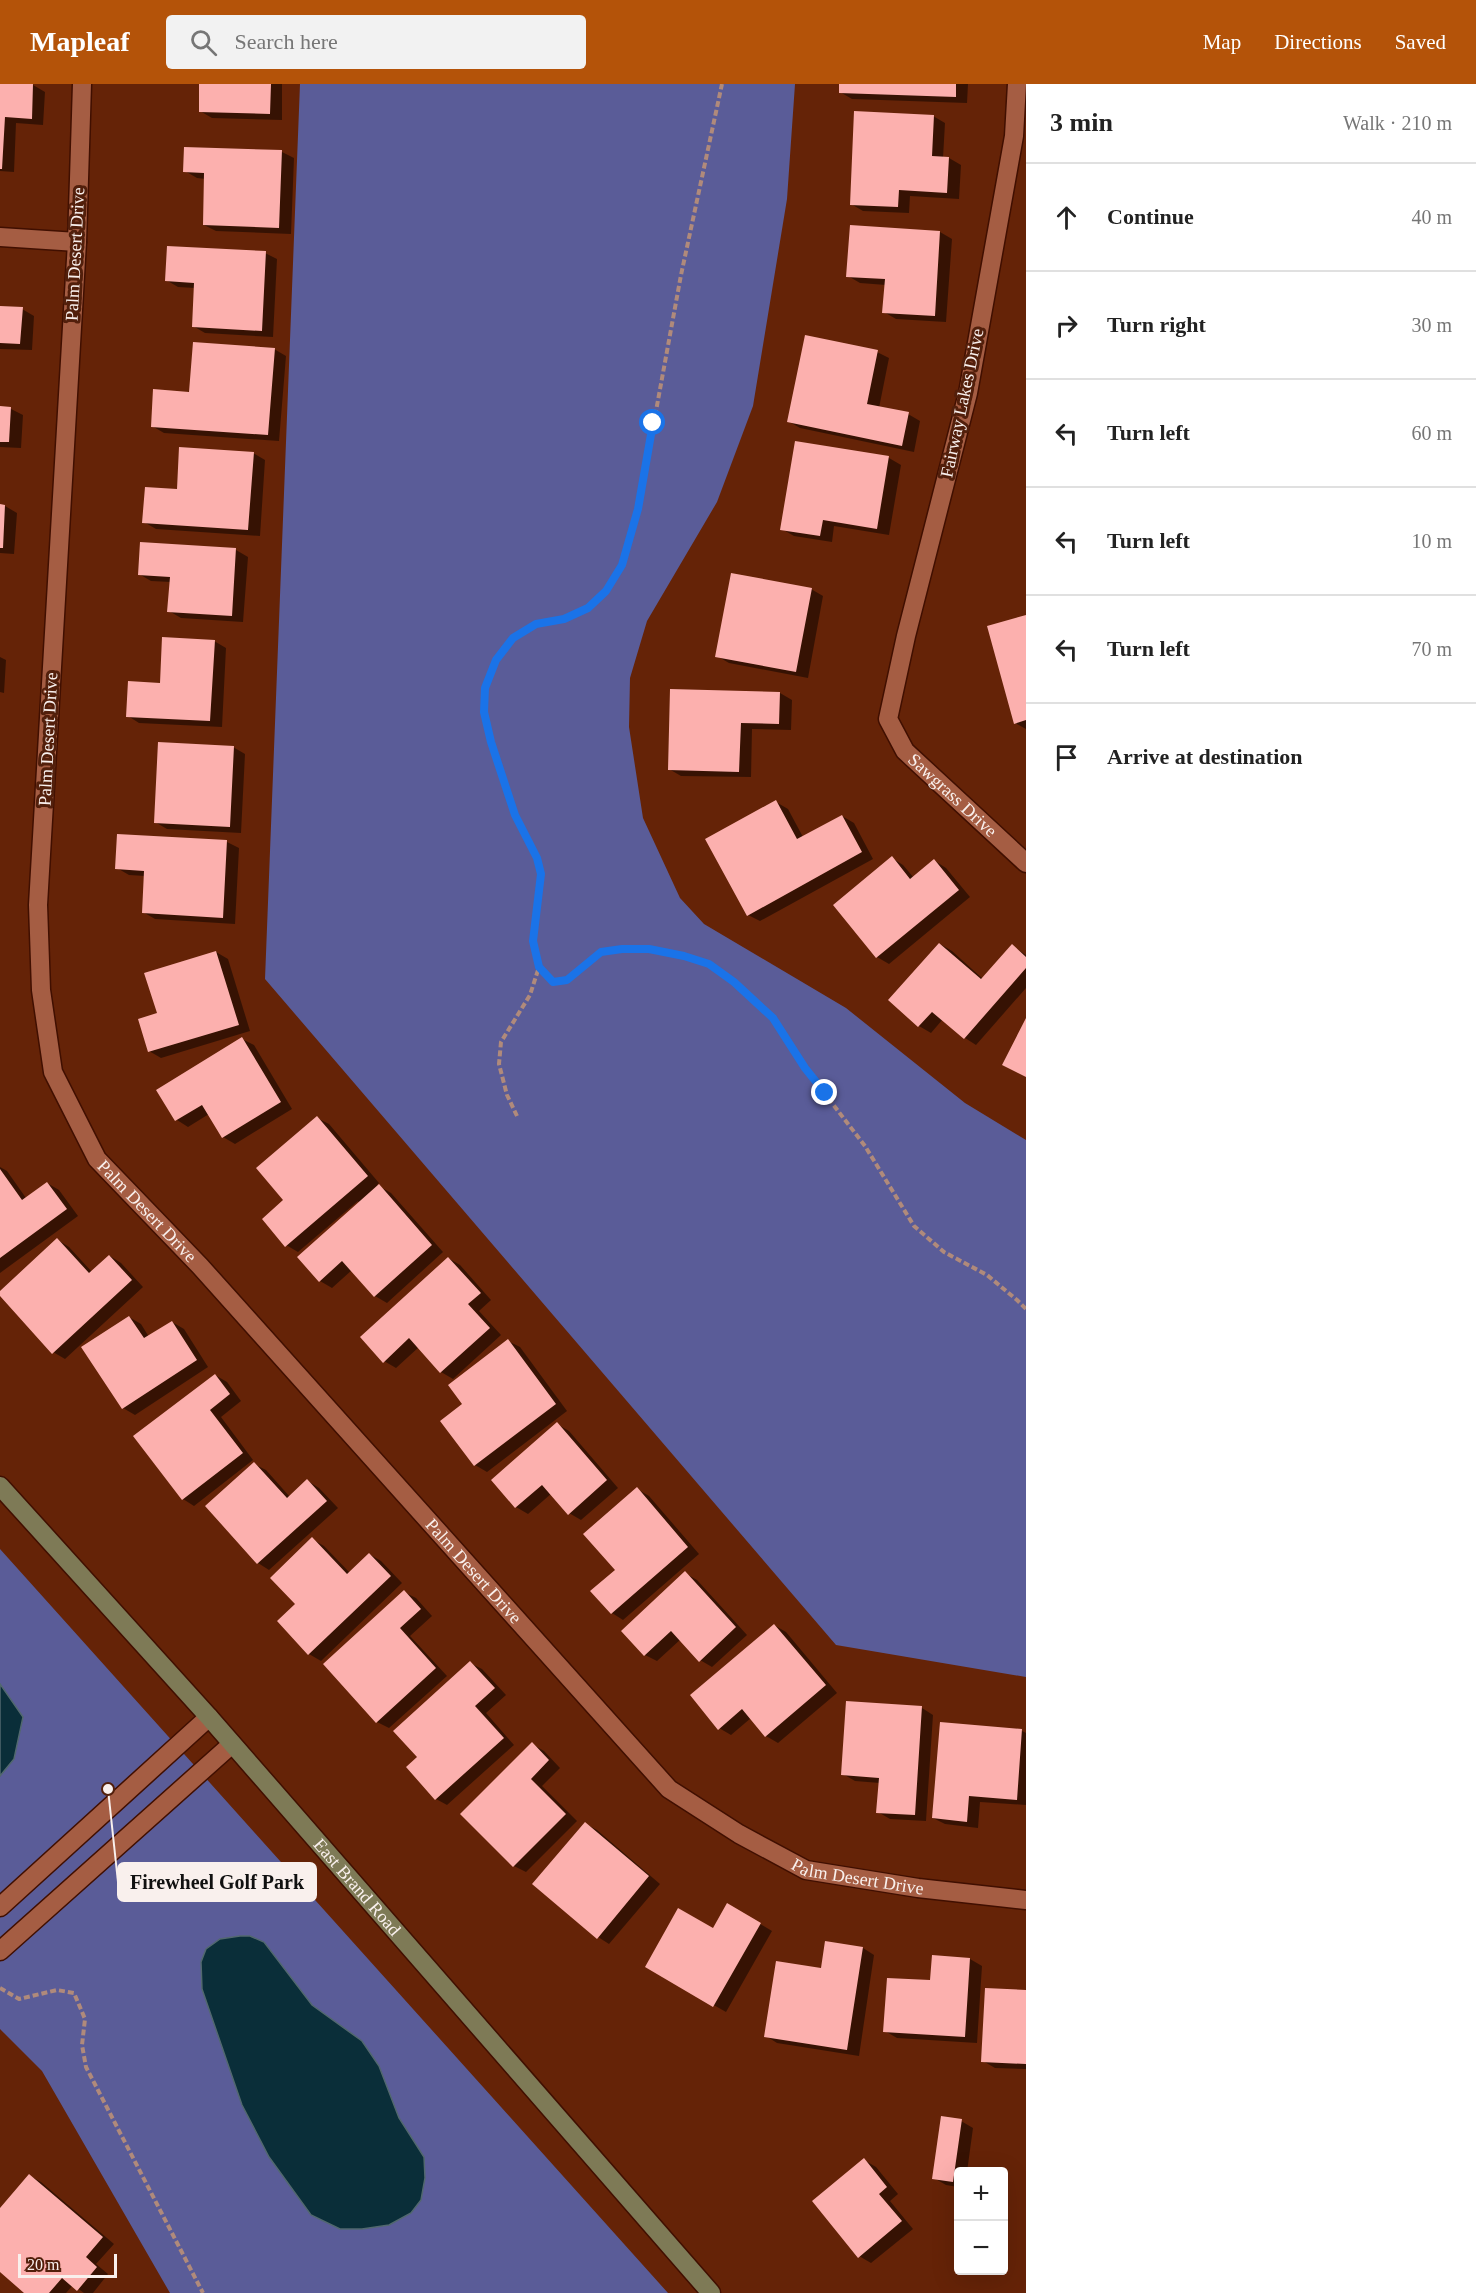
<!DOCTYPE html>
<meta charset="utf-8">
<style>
:root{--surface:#fff;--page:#f2f2f2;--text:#222;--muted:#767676;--line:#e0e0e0;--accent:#b45309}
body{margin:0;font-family:Georgia,serif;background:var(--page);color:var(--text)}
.controls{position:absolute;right:18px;bottom:18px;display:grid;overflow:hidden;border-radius:6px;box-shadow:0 6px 24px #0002}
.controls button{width:54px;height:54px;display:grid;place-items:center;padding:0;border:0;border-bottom:2px solid var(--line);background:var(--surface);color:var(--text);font:30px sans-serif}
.scale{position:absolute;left:18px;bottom:15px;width:99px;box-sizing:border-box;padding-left:6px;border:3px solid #f9f0ed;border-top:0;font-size:16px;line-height:21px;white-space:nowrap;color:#f9f0ed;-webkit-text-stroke:4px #521f0b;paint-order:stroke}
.stop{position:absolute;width:18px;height:18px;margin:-14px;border:4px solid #1a73e8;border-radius:50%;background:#fff}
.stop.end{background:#1a73e8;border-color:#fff;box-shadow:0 2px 6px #0008}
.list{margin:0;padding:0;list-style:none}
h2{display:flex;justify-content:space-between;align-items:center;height:78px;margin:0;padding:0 24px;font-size:26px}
h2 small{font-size:20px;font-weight:400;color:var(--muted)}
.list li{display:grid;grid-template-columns:39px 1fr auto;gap:18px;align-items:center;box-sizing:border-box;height:108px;padding:0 24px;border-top:2px solid var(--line)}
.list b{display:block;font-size:22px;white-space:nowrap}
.list em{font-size:20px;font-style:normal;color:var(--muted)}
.icon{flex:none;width:33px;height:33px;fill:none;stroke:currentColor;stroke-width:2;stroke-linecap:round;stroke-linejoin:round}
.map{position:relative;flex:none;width:1026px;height:2209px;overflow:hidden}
header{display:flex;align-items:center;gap:36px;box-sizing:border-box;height:84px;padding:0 30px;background:var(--accent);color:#fff}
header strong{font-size:28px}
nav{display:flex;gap:33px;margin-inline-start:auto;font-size:21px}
.search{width:420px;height:54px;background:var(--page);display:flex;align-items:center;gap:15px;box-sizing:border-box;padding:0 21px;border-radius:6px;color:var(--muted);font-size:22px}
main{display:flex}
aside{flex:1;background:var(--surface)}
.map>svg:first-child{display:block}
.green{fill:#5a5c98}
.water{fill:#0a2e39;stroke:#52686f;stroke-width:1.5}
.shadow{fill:#0007}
.building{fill:#fcb0ae}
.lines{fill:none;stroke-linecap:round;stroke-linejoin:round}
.minor-casing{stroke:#400f00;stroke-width:21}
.secondary-casing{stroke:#400f00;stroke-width:21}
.path{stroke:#b08a7b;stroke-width:4;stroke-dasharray:6 3;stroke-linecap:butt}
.minor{stroke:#a55d43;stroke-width:18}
.secondary{stroke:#7e7a56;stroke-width:18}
.route{stroke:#1a73e8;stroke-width:8}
.labels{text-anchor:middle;stroke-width:6;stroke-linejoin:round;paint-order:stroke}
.street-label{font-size:18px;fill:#f9f0ed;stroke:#521f0b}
.leader{fill:none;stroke:#f9f0ed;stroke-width:2}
.callout-dot{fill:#f9f0ed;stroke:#521f0b;stroke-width:2}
.callout{fill:#f9f0ed;stroke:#f9f0ed;stroke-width:2}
.callout-label{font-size:20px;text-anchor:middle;font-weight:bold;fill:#111}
</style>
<header>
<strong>Mapleaf</strong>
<div class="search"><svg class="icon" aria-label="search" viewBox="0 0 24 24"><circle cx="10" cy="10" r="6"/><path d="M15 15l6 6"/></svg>Search here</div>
<nav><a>Map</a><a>Directions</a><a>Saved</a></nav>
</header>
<main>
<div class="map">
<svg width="1026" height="2209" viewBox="0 0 1026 2209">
<rect width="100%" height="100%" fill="#652307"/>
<path class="green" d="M300 0H795L787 115 753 322 717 418 647 537 630 594 629 643 643 734 680 814 704 840 846 924 965 1019 1026 1056V1593L836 1561 265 895Z
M0 1465 668 2209H170L42 1987 0 1945Z"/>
<path class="water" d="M0 1600 23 1633 14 1675 0 1692Z
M240 1852H250L264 1858 312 1921 362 1957 379 1982 399 2034 424 2073 425 2094 421 2116 411 2129 389 2141 362 2145H340L311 2131 269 2073 242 2021 202 1905 201 1878 206 1865 220 1855Z"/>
<path class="shadow" d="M0 0 33 1 45 8 43 41 16 39 14 88 0 87Z
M201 0H282V36L212 34 200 27Z
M841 0H968L967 19 852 15 840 8Z
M933 32 945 39 943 74H949L961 81 959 115 910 112 909 129 863 127 851 120Z
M282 68 294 74 291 150 216 147 204 141 206 95 197 94 185 87Z
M940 148 952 155 946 238 896 235 884 228 886 201 860 199 848 192Z
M265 169 277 175 273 253 205 249 193 242 195 204 178 203 166 196Z
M0 223 22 225 34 232 32 266 0 265Z
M274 265 286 272 279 357 164 349 152 342Z
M877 268 889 274 879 324 908 330 920 337 914 368 800 344 788 337Z
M0 324 11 325 23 331 21 364 0 363Z
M796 358 889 374 901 381 889 451 834 442 832 458 794 452 782 445Z
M253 369 265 376 260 452 156 445 144 438Z
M0 422H5L17 429 14 470 0 469Z
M142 459 236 466 248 473 243 538 181 534 169 527 171 498 151 497 139 490Z
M811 505 823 512 808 594 729 579 717 572Z
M1026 532V645L1015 639Z
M214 557 226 564 222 643 139 639 128 632 161 601Z
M0 573 6 576 4 609 0 608Z
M672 606 780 609 792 616 791 646 752 645 751 693 681 692 669 685Z
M233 663 245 670 241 749 167 745 155 738Z
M776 718 788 725 803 753 842 732 854 739 873 775 760 837 748 831Z
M227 758 239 764 235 840 155 835 143 828 145 792 129 791 117 784Z
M892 774 903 781 914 794 935 777 946 784 970 813 889 880 877 873Z
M940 860 952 867 983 895 1012 862 1026 871V904L976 961 965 954 943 935 931 949 919 942 891 916Z
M216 868 228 875 250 947 161 974 149 967 159 930Z
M242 955 254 961 292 1025 235 1060 223 1053 209 1030 188 1043 177 1036 158 1006Z
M317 1034 329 1040 379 1099 377 1101 391 1109 443 1168 387 1219 375 1212 352 1186 332 1204 320 1197 360 1120 358 1117 298 1168 286 1161V1117Z
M0 1083 7 1087 26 1114 47 1099 59 1106 78 1132 0 1189Z
M58 1156 69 1163 92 1188 110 1172 121 1179 143 1203 65 1275 53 1268 0 1210Z
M448 1174 460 1181 491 1216 479 1227 501 1251 453 1295 441 1288 419 1263 396 1284 384 1277Z
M129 1233 141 1240 149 1253 172 1238 184 1245 208 1283 135 1331 123 1324Z
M508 1257 520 1263 567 1327 487 1388 475 1381 464 1321Z
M215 1291 227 1298 241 1317 221 1333 253 1376 194 1422 183 1415Z
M557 1340 569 1347 618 1404 581 1436 569 1429 552 1409 528 1430 516 1423Z
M254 1380 266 1386 290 1413 308 1397 319 1404 338 1424 269 1486 258 1479Z
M637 1405 649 1412 699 1470 623 1536 612 1529 617 1486Z
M312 1455 324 1462 350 1489 369 1470 381 1477 402 1499 321 1577 309 1570 297 1520Z
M685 1489 697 1496 747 1551 712 1583 700 1576 681 1555 657 1577 645 1571Z
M404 1508 416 1514 432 1532 410 1552 447 1592 389 1644 377 1638Z
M774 1541 786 1548 837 1609 778 1659 766 1652 751 1634 731 1651 719 1644Z
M470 1579 482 1585 506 1611 486 1629 514 1661 447 1721 436 1715 419 1674Z
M922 1624 933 1631 926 1737 890 1735 878 1728 880 1699 855 1697 843 1690Z
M941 1640 1022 1647 1026 1649V1721L980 1718 978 1744 945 1740 933 1734Z
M532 1660 544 1667 560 1684 542 1702 577 1737 526 1788 514 1782Z
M586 1740 597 1746 660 1800 609 1860 598 1853Z
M728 1821 772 1847 726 1928 647 1883 714 1846Z
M863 1864 874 1871 859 1972 777 1959 766 1952 822 1886Z
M970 1875 982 1882 977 1959 897 1954 885 1947 932 1898Z
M1026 1908V1985L995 1984 983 1977Z
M961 2037 973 2044 967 2088H958V2103L946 2101 934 2094Z
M864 2076 876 2083 898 2110 890 2117 913 2145 871 2179 859 2172Z
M30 2092 41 2098 114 2160 96 2180 108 2190 93 2209H84L73 2201 66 2209H26L0 2186V2126Z"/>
<path class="building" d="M0 0H33L32 35 5 33 2 85H0Z
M199 0H271L270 30 199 28Z
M839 0H956V13L839 9Z
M854 27 934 31 932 72 949 73 947 109 899 106 898 123 850 121Z
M184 63 282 66 279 144 203 141 204 89 183 88Z
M850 141 940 147 935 232 882 229 885 195 846 193Z
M167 162 266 167 262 247 192 243 194 199 165 197Z
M0 222 23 223 20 260 0 259Z
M805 251 878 266 867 320 909 328 902 362 787 338Z
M193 258 275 264 268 351 151 343 153 305 189 308Z
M0 322 11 323 9 358H0Z
M795 357 889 372 877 445 823 436 820 452 780 446Z
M179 363 254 368 248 446 142 439 145 403 177 405Z
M0 420 5 421 3 464H0Z
M140 458 236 464 232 532 167 528 170 493 138 491Z
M731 489 812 504 796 588 715 573Z
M1026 531V636L1014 640 987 542Z
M162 553 215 556 210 637 126 633 128 597 160 599Z
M670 605 780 608 779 640 741 639 739 688 668 686Z
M158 658 234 662 230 743 154 739Z
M776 716 797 755 842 731 862 768 747 832 705 755Z
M117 750 227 756 223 834 142 829 144 787 115 785Z
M892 772 910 795 934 775 959 806 876 874 833 821Z
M939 859 981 895 1012 860 1026 873V884L964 955 932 928 918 943 888 916Z
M216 867 239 941 148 968 138 935 157 929 144 889Z
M1026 934V993L1002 981Z
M242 953 281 1018 222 1054 202 1021 175 1037 156 1006Z
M317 1032 368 1092 285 1163 262 1135 283 1116 256 1084Z
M0 1085 22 1116 47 1098 67 1125 0 1174Z
M379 1100 432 1161 374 1213 342 1177 319 1198 297 1173Z
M57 1154 89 1189 109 1171 132 1196 52 1270 0 1212V1207Z
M448 1173 481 1209 468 1220 490 1244 440 1289 409 1254 383 1279 360 1253Z
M129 1232 144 1254 172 1237 197 1276 122 1325 81 1263Z
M508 1255 556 1320 474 1382 440 1337 462 1320 448 1301Z
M215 1290 230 1310 210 1326 243 1369 182 1416 133 1352Z
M557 1338 607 1396 568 1431 542 1401 515 1424 491 1396Z
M254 1378 287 1414 307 1395 327 1417 257 1480 205 1422Z
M637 1403 688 1463 611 1530 590 1507 615 1486 583 1450Z
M312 1453 347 1490 369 1469 391 1492 308 1571 277 1537 295 1520 270 1494Z
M685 1487 736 1543 699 1578 671 1547 644 1572 621 1547Z
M404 1506 421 1525 400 1544 436 1584 376 1639 323 1580Z
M774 1540 826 1601 765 1653 742 1625 718 1646 690 1611Z
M470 1577 495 1604 475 1622 504 1654 435 1716 406 1683 417 1673 393 1647Z
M846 1617 922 1622 915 1731 876 1729 879 1694 841 1691Z
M940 1638 1022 1645 1017 1716 969 1712 967 1738 932 1734Z
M532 1658 549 1676 531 1695 566 1730 513 1783 460 1730Z
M585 1738 649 1792 597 1855 532 1800Z
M727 1819 761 1839 713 1923 645 1883 678 1824 713 1844Z
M825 1857 863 1863 847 1966 764 1953 776 1877 821 1884Z
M932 1871 970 1874 965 1953 883 1948 887 1894 930 1896Z
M985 1904 1026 1906V1980L981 1978Z
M941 2032 962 2035 953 2098 932 2095Z
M864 2074 887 2103 879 2110 902 2137 858 2174 812 2117Z
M29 2090 103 2153 86 2173 97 2183 77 2207 62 2194 49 2209H24L0 2188V2124Z"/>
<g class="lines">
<defs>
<g id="minor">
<path id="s1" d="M82 0 77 158 38 821 41 906 53 988 97 1075 200 1182 669 1705 739 1750 806 1786 918 1804 1026 1816"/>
<path id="s2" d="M1017 0 1014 52 968 309 906 552 888 635 905 667 1026 779"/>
<path d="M0 153 77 158"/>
<path d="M0 1823 209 1633"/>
<path d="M0 1867 232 1660"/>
</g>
<g id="secondary">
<path id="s3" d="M0 1402 209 1633 711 2209"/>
</g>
</defs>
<use href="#minor" class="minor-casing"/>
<use href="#secondary" class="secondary-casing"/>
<path class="path" d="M540 884 553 898 567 896 601 868 622 865H649L684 872 709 880 734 898 773 934 805 984 865 1062 914 1142 944 1168 987 1191 1017 1216 1026 1225
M517 1032 507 1011 499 980 501 958 530 911 539 883 533 857 541 790 537 774 515 731 491 658 484 629 485 604 496 576 513 554 536 540 565 535 588 524 606 507 623 481 638 425 681 191 722 0
M0 1904 19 1915 57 1906 74 1909 85 1935 82 1961 86 1983 203 2209"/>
<use href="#minor" class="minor"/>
<use href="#secondary" class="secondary"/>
</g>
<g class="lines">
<path class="route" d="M653 339 638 425 622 481 606 507 588 524 564 535 536 540 513 554 496 576 485 604 484 628 491 658 515 731 537 774 541 790 533 857 539 883 553 898 567 896 601 868 622 865H649L684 872 709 880 734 898 773 934 805 984 825 1009"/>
</g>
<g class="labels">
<g class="street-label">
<text transform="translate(75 170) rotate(-87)" y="6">Palm Desert Drive</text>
<text transform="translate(962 319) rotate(-78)" y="6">Fairway Lakes Drive</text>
<text transform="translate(48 655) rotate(-87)" y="6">Palm Desert Drive</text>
<text dy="6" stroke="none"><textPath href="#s2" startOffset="750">Sawgrass Drive</textPath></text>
<text dy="6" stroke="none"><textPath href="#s1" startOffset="1160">Palm Desert Drive</textPath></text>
<text dy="6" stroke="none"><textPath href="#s1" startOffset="1646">Palm Desert Drive</textPath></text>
<text dy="6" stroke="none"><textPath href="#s1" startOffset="2150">Palm Desert Drive</textPath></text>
<text dy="6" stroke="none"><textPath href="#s3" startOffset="537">East Brand Road</textPath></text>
</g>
</g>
<path class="leader" d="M108 1705L118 1798"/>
<circle class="callout-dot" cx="108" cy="1705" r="6"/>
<rect class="callout" x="118" y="1779" width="198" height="38" rx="6"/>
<g class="callout-label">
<text x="217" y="1805">Firewheel Golf Park</text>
</g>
</svg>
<div class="controls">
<button>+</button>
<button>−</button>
</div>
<div class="scale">20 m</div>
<div class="stop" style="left:653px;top:339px"></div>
<div class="stop end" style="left:825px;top:1009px"></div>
</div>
<aside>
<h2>3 min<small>Walk · 210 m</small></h2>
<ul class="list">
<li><svg class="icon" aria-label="ahead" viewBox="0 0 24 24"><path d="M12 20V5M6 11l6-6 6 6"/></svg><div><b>Continue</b></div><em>40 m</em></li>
<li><svg class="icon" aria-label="right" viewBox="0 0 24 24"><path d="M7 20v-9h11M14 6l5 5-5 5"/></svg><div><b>Turn right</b></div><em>30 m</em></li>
<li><svg class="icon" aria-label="left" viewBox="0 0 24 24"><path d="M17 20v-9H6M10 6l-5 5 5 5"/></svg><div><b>Turn left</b></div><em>60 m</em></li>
<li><svg class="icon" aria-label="left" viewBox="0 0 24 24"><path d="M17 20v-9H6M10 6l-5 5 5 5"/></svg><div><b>Turn left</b></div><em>10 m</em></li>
<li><svg class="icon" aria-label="left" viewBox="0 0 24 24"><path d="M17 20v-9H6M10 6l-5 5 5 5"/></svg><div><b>Turn left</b></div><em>70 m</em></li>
<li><svg class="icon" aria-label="arrive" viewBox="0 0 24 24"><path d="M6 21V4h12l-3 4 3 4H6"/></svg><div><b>Arrive at destination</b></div></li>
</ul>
</aside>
</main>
